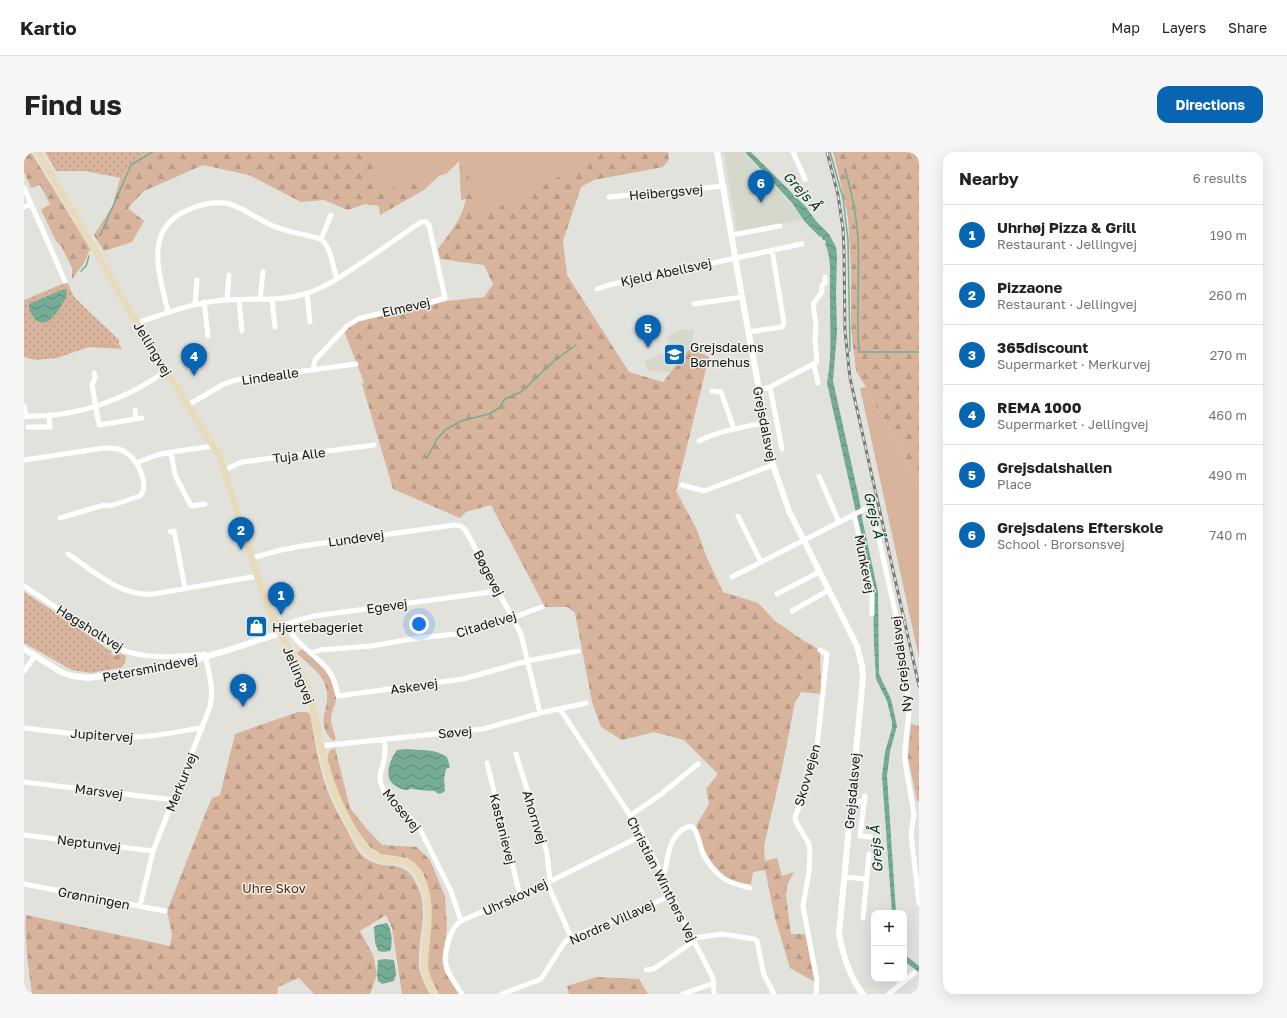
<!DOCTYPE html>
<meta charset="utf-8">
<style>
:root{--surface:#fff;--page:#f6f6f6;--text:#222;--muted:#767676;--line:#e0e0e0;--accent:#0865b2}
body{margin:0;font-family:"Golos Text",sans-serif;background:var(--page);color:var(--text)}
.controls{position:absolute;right:12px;bottom:12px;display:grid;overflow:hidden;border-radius:8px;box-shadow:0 4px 16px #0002}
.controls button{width:36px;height:36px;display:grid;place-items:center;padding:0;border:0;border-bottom:1px solid var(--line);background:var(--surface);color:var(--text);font:20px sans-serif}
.you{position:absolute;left:395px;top:472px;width:14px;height:14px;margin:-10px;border:3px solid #fff;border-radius:50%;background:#1a73e8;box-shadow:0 0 0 6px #1a73e833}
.badge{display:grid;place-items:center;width:26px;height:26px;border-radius:50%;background:var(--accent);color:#fff;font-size:13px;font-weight:700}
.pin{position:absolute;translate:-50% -33px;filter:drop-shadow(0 1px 2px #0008)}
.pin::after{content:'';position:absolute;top:21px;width:14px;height:12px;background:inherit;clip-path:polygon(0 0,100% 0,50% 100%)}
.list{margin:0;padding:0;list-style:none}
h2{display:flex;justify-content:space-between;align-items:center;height:52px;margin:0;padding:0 16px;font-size:17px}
h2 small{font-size:13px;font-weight:400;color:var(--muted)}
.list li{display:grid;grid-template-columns:26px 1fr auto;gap:12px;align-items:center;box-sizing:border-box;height:60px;padding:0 16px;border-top:1px solid var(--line)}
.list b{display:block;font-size:15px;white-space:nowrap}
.list p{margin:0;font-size:13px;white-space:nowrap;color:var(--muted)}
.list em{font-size:13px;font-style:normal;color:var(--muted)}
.map{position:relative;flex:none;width:895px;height:842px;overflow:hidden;border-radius:12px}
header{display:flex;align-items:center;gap:24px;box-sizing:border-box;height:56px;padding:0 20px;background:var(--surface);border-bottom:1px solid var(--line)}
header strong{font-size:19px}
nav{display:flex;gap:22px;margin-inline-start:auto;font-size:14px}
.intro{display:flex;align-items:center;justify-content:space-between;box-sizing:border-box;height:96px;padding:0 24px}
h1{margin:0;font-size:28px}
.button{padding:10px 18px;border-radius:12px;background:var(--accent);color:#fff;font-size:14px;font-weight:700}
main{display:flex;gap:24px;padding:0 24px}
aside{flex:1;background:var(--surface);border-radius:12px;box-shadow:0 4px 16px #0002}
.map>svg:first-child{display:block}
.built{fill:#d7d8cc}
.grass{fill:url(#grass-dots)}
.forest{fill:url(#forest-firs)}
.green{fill:#d8b49c}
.water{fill:url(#water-waves)}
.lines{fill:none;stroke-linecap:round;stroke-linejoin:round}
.stream{stroke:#74ac95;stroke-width:1.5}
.minor{stroke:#fff;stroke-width:5}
.tertiary{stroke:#fff;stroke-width:6}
.secondary{stroke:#e8dbbb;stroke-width:7}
.rail-casing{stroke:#797976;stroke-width:3}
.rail{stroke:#eff0eb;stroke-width:1.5;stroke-dasharray:4.5;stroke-linecap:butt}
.labels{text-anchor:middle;stroke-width:3;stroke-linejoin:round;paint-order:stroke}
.street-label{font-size:13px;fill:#151514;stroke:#eff0eb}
.poi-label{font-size:13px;fill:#151514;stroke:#eff0eb;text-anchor:start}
.park-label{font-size:13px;fill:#532803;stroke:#eff0eb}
.water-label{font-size:14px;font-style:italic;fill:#003223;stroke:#eff0eb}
</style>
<header>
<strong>Kartio</strong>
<nav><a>Map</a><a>Layers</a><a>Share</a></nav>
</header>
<div class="intro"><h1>Find us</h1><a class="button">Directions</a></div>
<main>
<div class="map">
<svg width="895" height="842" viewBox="0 0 895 842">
<defs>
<pattern id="grass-dots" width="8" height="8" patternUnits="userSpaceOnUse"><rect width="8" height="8" fill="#d8b49c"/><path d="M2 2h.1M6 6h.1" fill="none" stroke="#b89a86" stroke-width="1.8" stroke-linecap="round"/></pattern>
<pattern id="forest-firs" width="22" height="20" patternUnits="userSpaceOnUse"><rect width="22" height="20" fill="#d8b49c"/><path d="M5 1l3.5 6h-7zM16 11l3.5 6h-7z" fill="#b89a86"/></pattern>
<pattern id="water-waves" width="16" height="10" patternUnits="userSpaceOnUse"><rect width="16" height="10" fill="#74ac95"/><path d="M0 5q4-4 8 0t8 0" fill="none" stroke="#5e8b78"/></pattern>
</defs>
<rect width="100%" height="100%" fill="#e2e2dd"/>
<path class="built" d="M700 0H720L780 67 713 81Z
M659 177 670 178 667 195 647 220 625 219 620 209 648 198 643 184Z"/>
<path class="grass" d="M21 0H123L96 26 61 19H32Z
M43 130 50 145 95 188V192L98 197 65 195 33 206 12 208 0 205V148Z
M0 440 46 470 83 497V518L67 521 48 518 0 491Z"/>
<path class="forest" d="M0 0H7L66 97 60 111 48 127V116L37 94 32 89 17 58 26 52 16 33 7 36 0 20Z
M123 0H644L645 8 639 15 570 28 557 35 539 89 543 123 605 220 639 230 667 195 685 205 652 339 673 378 683 406 699 440 734 451 751 469 780 489 796 498 797 542 777 540 771 550 758 616 740 694 741 709 753 706 758 724 770 720 763 733 762 744 767 782H781L791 830 766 816 751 766 741 718 729 720 727 732C694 733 680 701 672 674L685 652 682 637 694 622 660 588 630 580 598 588 577 575 568 550 551 461 544 455H521L467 353 442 360 436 366 369 337 338 232 340 230 320 179 324 176 337 168 376 161 423 149 460 145 469 132 460 113 416 107 414 97C427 79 437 69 442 47L437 48 435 4 400 38 356 63 355 54 341 52 324 58 300 48 277 50 225 23 179 13 120 39 104 56 120 69 108 90 80 99 70 83 89 53 96 26Z
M809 0H895V329L884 315 876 292 865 278 842 235 832 219 827 177V118L824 66 816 28Z
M83 497 88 499 87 502 91 504 94 501 102 504 101 511 97 516 83 518Z
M278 497C294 505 313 529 312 547 311 554 307 560 307 568 307 576 312 580 311 588L309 589C289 568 308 558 302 536 298 520 283 512 273 501Z
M274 560H283L286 562C291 590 295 619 306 645 311 657 318 668 324 680 328 687 333 700 340 705 361 722 379 702 393 733 406 759 393 786 395 814 396 824 401 833 406 842H378L368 776 362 763 336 779 349 803 353 822 346 842H290L275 826 254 835 253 842H8C5 820 0 784 2 763L146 794 148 782 143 759 182 660 188 646 196 643 211 582Z
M887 572 895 574V649H893L884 605Z
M311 596 326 656 341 675 358 693 393 695 406 708 421 744 423 777 418 807 421 820 435 842H414L405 823 403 813 404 734 399 721 391 711 383 706 357 702 346 695 330 674 315 644 303 609 305 599Z
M572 825 615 827 624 842H545L543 834Z"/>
<path class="green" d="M355 0H572L574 6 453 65 440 5 422 22 366 37 348 22Z
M842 235 865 278 876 292 884 315 895 329V506L836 236Z"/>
<path class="water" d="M721 0H727L782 55 792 69 805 82 812 95 813 104 812 140 813 180 809 229 835 346 838 366 854 440 855 522 867 547 873 574 866 599 863 624 872 761H868L858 624 861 600 868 576V570L863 549 852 527 850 492 849 437 803 231C808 204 806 176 806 149 805 130 809 109 801 91H802L801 88H799L797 84 796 85 781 70 768 51Z
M40 137 42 138 43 143C39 152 24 181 11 167 7 163 5 158 5 153L7 151Z
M383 597C399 599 409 596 423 605L426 615 422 617 420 627 421 639 418 641 414 642 411 639C403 639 397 638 389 637 384 635 388 637 384 638 380 638 374 636 372 634 358 627 366 607 373 598Z
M363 771C368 778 369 792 366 799L359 800 354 799 351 790 350 775 353 773Z
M880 802 895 814V820L880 809Z
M361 807 370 808 372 822 370 829 358 832 354 829 353 824 354 808Z"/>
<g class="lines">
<path class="stream" d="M806 0 819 46 824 88 826 199
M821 17C827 37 833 67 834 87 836 124 832 162 835 200H895
M76 84 107 13 128 0
M57 119 62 114 65 104
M403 306 413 287 421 278 437 269 465 262 475 256 481 247 497 240 530 209 552 193"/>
<path class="minor" d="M769 0 781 27
M0 36 41 129
M585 45 700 34
M0 55 7 52
M708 83 756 74
M297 87 307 63
M573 137 585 133 778 92
M283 142 286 170
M236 147 239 120
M248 147 251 175
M203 148 205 123
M215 148 218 179
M180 150 184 184
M171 152 173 128
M670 152 718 145
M144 160C136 123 118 77 164 58 177 52 192 49 206 52 219 56 234 67 247 73 262 80 280 82 297 87 308 97 308 113 313 127
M113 171C142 161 171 150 201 148 228 146 254 150 280 142 302 136 320 122 339 110 358 97 378 83 397 70H402L405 73 421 146 385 157 354 162 334 167 323 174 291 208 289 218
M724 180 758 175 760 171 748 98
M790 213 794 231
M70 221 71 226 68 233 75 273 118 266
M746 235 758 297
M734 238 746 235 793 210 791 187 792 173 789 152 798 140V133L801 131V125
M688 239 697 240 710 277
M164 253 200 232 212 228 332 212
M0 254 2 265
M111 258 112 267
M0 264C53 266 99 249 142 219
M4 275H26L25 263
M675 289C694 279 720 275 740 271
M147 300 151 323 167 354 181 352
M0 308 80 296C89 296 97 296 104 302 114 310 126 333 116 344L86 354 80 353 36 366
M112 311 133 303 147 300 190 294
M200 318 218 310 350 293
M795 324 815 370
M658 333 680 339 749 313
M830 362 848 438V462
M714 364 737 410
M146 380 150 379 161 436
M44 402C71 420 97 445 130 442L233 424
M228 406 257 398 278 394 431 373 437 374 442 379 497 482 516 561
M708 425 841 357 846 358 849 361 873 468 884 546 885 560 881 596V609L890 662 887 682 895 751
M0 434 93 496C121 508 152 505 181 502 185 521 190 537 186 555L129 699 116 754
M753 442 795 420
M768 459 805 438
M262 472C271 492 291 502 304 518 310 525 312 535 314 544L439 527 503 509 554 499
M253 476 271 469 290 464 474 439
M287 501 296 498 347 494 394 486 432 482 459 476 518 455
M0 519 11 504
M536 557 619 683 666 782 670 786 671 791 689 826 690 842
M0 576 86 586C117 587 146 581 176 576L178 577
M360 587C360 591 362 595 361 600 361 618 349 622 362 642L395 675 427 739 437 769
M296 594 459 577 516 561 562 551
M492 602 523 701 526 729
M463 611 496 743
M0 630 150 648
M841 644 836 684 847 685
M827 649 841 650
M607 663 636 643 674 612
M0 683 129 699
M638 724C643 717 642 711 644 703 647 689 654 677 667 674 674 677 676 695 679 702 684 711 691 720 699 726 707 732 717 733 726 736
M820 725 842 727
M523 731 547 785
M0 732 141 759
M839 766 845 702
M849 774 850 781
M670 786 698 782 730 787 733 789 740 823 750 842
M622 818 629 817 634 814 667 791 670 787
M873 827 877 832
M438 842C423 819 417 815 425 787 428 779 430 774 437 769L523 731 619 683
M478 842 517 827 540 791 547 785 595 767 648 743
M659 842 690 831
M792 842 793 829 779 754 785 720 786 701 785 692 772 670 771 665 777 650 784 615 793 595 803 502 796 498
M865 842 890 821"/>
<path class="tertiary" d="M693 0 718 145 749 313 765 359 833 494 838 514 839 525 815 782C819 803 825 825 839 842
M0 497 37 520 48 524 65 526 160 511 208 497 256 481"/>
<path class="secondary" d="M14 0 120 183 196 305 241 448C253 478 271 505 283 535 290 555 292 575 297 594 304 629 317 659 336 689 340 695 345 701 351 704 369 712 385 703 396 724 408 747 404 771 402 795 401 802 400 810 401 817 402 826 407 834 411 842"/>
<defs>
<path id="rail" d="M803 0 814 43 819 77 820 99 821 179 826 226 895 534"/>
</defs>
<use href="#rail" class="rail-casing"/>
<use href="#rail" class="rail"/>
</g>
<defs>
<symbol id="school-square" viewBox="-11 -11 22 22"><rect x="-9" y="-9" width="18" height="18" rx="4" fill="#0865b2" stroke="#eff0eb"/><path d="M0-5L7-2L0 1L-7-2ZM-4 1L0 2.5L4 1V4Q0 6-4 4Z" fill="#fff"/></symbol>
<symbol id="shop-square" viewBox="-11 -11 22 22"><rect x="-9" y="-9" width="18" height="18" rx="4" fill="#0865b2" stroke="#eff0eb"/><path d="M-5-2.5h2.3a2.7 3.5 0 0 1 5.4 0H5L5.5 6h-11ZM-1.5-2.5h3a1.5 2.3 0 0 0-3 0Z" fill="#fff"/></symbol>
</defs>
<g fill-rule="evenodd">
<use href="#school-square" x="638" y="190" width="25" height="25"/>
<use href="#shop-square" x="220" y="462" width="25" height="25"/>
</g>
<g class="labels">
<g class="street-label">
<text transform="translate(642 40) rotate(-5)" y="5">Heibergsvej</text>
<text transform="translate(642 120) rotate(-12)" y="5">Kjeld Abellsvej</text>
<text transform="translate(382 155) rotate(-13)" y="5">Elmevej</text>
<text transform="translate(129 197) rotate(59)" y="5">Jellingvej</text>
<text transform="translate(246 224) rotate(-8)" y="5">Lindealle</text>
<text transform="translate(741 272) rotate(79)" y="5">Grejsdalsvej</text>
<text transform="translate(275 303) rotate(-7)" y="5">Tuja Alle</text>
<text transform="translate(332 386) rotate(-8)" y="5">Lundevej</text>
<text transform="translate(841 412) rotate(79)" y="5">Munkevej</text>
<text transform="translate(465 421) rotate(62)" y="5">Bøgevej</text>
<text transform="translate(363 454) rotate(-8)" y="5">Egevej</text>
<text transform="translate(462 472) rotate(-17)" y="5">Citadelvej</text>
<text transform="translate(66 476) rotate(32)" y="5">Høgsholtvej</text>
<text transform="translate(877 512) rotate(-97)" y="5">Ny Grejsdalsvej</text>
<text transform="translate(126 516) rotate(-11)" y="5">Petersmindevej</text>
<text transform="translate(275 523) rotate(67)" y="5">Jellingvej</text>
<text transform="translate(390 534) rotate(-8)" y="5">Askevej</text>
<text transform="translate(431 580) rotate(-5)" y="5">Søvej</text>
<text transform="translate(78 583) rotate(4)" y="5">Jupitervej</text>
<text transform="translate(783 623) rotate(-74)" y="5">Skovvejen</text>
<text transform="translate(157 630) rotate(-68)" y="5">Merkurvej</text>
<text transform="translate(75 639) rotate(7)" y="5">Marsvej</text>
<text transform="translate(828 639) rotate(-85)" y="5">Grejsdalsvej</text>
<text transform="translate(378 658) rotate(50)" y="5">Mosevej</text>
<text transform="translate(511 665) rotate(73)" y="5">Ahornvej</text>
<text transform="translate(479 677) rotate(76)" y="5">Kastanievej</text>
<text transform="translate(65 691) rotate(7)" y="5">Neptunvej</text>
<text transform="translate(638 727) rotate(63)" y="5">Christian Winthers Vej</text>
<text transform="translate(491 745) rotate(-25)" y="5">Uhrskovvej</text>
<text transform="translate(70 746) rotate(11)" y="5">Grønningen</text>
<text transform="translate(588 770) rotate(-24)" y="5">Nordre Villavej</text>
</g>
<g class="poi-label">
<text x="666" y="200">Grejsdalens<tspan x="666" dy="15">Børnehus</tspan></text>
<text x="248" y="480">Hjertebageriet</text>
</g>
<g class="park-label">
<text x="250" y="741">Uhre Skov</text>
</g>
<g class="water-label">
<text transform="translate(778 39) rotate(47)" y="5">Grejs Å</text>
<text transform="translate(850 363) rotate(77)" y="5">Grejs Å</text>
<text transform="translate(852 697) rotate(-94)" y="5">Grejs Å</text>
</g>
</g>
</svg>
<div class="controls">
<button>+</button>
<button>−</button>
</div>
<div class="you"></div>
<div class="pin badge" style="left:257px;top:463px">1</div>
<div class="pin badge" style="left:217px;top:398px">2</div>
<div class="pin badge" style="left:219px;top:555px">3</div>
<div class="pin badge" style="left:170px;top:224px">4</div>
<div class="pin badge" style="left:624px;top:196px">5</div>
<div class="pin badge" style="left:737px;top:51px">6</div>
</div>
<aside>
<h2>Nearby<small>6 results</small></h2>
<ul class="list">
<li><span class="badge">1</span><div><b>Uhrhøj Pizza &amp; Grill</b><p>Restaurant · Jellingvej</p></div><em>190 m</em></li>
<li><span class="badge">2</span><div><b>Pizzaone</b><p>Restaurant · Jellingvej</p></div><em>260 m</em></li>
<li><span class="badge">3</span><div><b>365discount</b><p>Supermarket · Merkurvej</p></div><em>270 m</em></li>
<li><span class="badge">4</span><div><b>REMA 1000</b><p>Supermarket · Jellingvej</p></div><em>460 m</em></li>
<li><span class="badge">5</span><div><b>Grejsdalshallen</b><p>Place</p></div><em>490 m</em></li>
<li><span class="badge">6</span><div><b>Grejsdalens Efterskole</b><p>School · Brorsonsvej</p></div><em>740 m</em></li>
</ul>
</aside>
</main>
